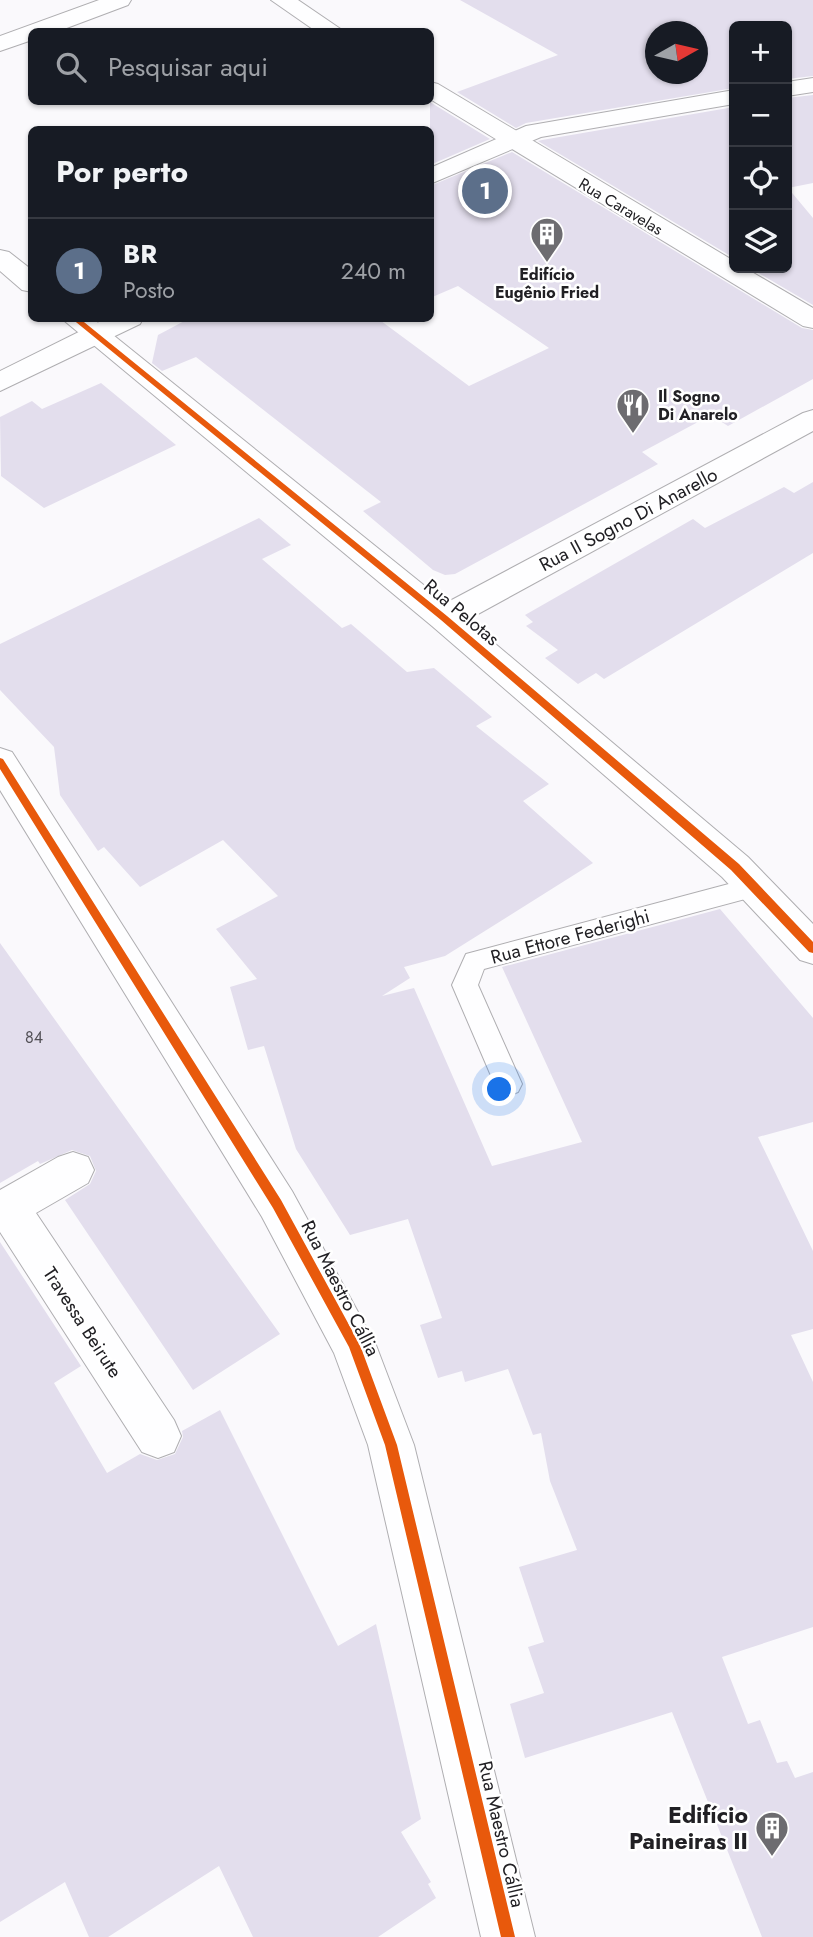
<!DOCTYPE html>
<html lang="pt">
<meta charset="utf-8">
<style>
:root{--surface:#171b24;--page:#20242c;--text:#f1f3f6;--muted:#9ea1a6;--line:#363941;--accent:#7c3aed}
body{margin:0;font-family:Jost,sans-serif;background:var(--page);color:var(--text)}
.controls{position:absolute;right:21px;top:21px;display:grid;overflow:hidden;border-radius:10px;box-shadow:0 2px 5px #0004}
.controls button{width:63px;height:63px;display:grid;place-items:center;padding:0;border:0;border-bottom:2px solid var(--line);background:var(--surface);color:var(--text);font:35px sans-serif}
.compass{position:absolute;left:645px;top:21px;width:63px;height:63px;border-radius:50%;background:var(--surface);box-shadow:0 2px 5px #0004;rotate:82deg}
.you{position:absolute;left:500px;top:1090px;width:24px;height:24px;margin:-18px;border:5px solid #fff;border-radius:50%;background:#1a73e8;box-shadow:0 0 0 10px #1a73e833}
.badge{display:grid;place-items:center;width:46px;height:46px;border-radius:50%;background:var(--accent);color:#fff;font-size:23px;font-weight:700}
.pin{position:absolute;translate:-50% -50%;border:4px solid #fff;box-shadow:0 2px 7px #0006}
.list{margin:0;padding:0;list-style:none}
h2{display:flex;justify-content:space-between;align-items:center;height:91px;margin:0;padding:0 28px;font-size:30px}
h2 small{font-size:23px;font-weight:400;color:var(--muted)}
.list li{display:grid;grid-template-columns:46px 1fr auto;gap:21px;align-items:center;box-sizing:border-box;height:105px;padding:0 28px;border-top:2px solid var(--line)}
.list b{display:block;font-size:26px;white-space:nowrap}
.list p{margin:0;font-size:23px;white-space:nowrap;color:var(--muted)}
.list em{font-size:23px;font-style:normal;color:var(--muted)}
.icon{flex:none;width:38px;height:38px;fill:none;stroke:currentColor;stroke-width:2;stroke-linecap:round;stroke-linejoin:round}
.map{position:relative;flex:none;width:813px;height:1937px;overflow:hidden}
.search{position:absolute;background:var(--surface);box-shadow:0 2px 5px #0004;left:28px;top:28px;width:406px;height:77px;display:flex;align-items:center;gap:18px;box-sizing:border-box;padding:0 24px;border-radius:10px;color:var(--muted);font-size:26px}
.panel{position:absolute;background:var(--surface);box-shadow:0 2px 5px #0004;left:28px;top:126px;width:406px;height:196px;border-radius:10px}
.map>svg:first-child{display:block}
.building{fill:#e3deed;fill-rule:evenodd}
.lines{fill:none;stroke-linecap:round;stroke-linejoin:round}
.lane-casing{stroke:#afaeb1;stroke-width:2}
.street-casing{stroke:#afaeb1;stroke-width:2}
.secondary-casing{stroke:#afaeb1;stroke-width:2}
.lane{fill:#fefeff;fill-rule:evenodd}
.street{fill:#fefeff;fill-rule:evenodd}
.secondary{fill:#fefeff;fill-rule:evenodd}
.cycleway-casing{stroke:#fff;stroke-width:5}
.cycleway{fill:#e8590c;fill-rule:evenodd}
.labels{text-anchor:middle;stroke-width:5;stroke-linejoin:round;paint-order:stroke}
.far-street-label{font-size:16px;fill:#212024;stroke:#fff}
.far-poi-label{font-size:16px;font-weight:bold;fill:#212024;stroke:#fff}
.number-label{font-size:16px;fill:#525056}
.street-label{font-size:19px;fill:#212024;stroke:#fff}
.near-poi-label{font-size:23px;font-weight:bold;fill:#212024;stroke:#fff;text-anchor:end}
</style>
<div class="map">
<svg width="813" height="1937" viewBox="0 0 813 1937">
<rect width="100%" height="100%" fill="#faf9fc"/>
<path class="building" d="M460 0H813V76L787 79V26H734V88L526 123 516 128 457 92 558 55ZM655 32H697V74H655Z
M813 95V183L788 188 813 218V305L750 268H787V98Z
M430 102 490 139 430 165Z
M734 107V258L538 141 542 140Z
M512 152 802 328 813 330V379L728 426 711 415 642 452 658 464 455 574 445 575 433 570 363 511 381 502 196 357 162 371 152 363 158 335 190 318H377L469 386 549 348 458 286 430 298V186Z
M101 383 176 445 44 508 1 476 0 417 32 401 42 409Z
M813 482V553L604 679 596 673 578 684 545 658 558 650 526 626 533 622 525 615 693 519 705 528 784 487 794 493Z
M259 518 291 545 262 559 342 628 351 624 407 672 434 668 492 717 476 726 549 784 523 801 593 863 445 956 404 967 410 978 382 996 414 988 492 1166 582 1142 502 967 720 909 813 1018V1122L758 1137 813 1251V1329L791 1335 813 1382V1627L722 1657 748 1724 760 1720 777 1763 787 1761 795 1778 813 1772V1937H762L672 1712 525 1758 510 1704 544 1693 528 1647 544 1642 519 1567 577 1550 550 1481 541 1433 533 1435 508 1369 465 1382 462 1371 438 1378 420 1325 442 1318 408 1219 350 1235 296 1149 264 1046 248 1050 230 987 257 979 216 929 278 896 223 840 140 887 104 847 98 851 60 795 54 747 0 690V644Z
M0 943 280 1334 193 1390 65 1200 90 1184 96 1171 90 1156 72 1150 40 1164 38 1161 0 1183Z
M0 1242 81 1366 54 1383 107 1473 140 1454 157 1460 175 1454 183 1437 182 1431 220 1410 338 1646 376 1624 421 1819 401 1832 431 1882 428 1884 436 1898 378 1937H253L219 1866 108 1937H89L65 1882 0 1922Z"/>
<g class="lines">
<defs>
<path id="lane" d="M755 877 764 880 768 887 764 894 484 969 478 985 522 1084 518 1092 508 1096 498 1092 452 985 466 954Z"/>
<path id="street" d="M99 0H131L128 5 56 32H32V40L0 51V36Z
M271 0H298L345 32H317Z
M430 82 438 84 734 261V268H745L813 308V328L803 326 430 99Z
M0 250 9 252 32 270V292L22 290 0 271Z
M61 318H92L446 603 803 413 813 410V431L467 620 748 857 813 924V964L800 960 722 877 432 626Z
M0 748 12 752 292 1191 376 1345 414 1445 535 1937H481L368 1445 334 1353 262 1217 0 790Z
M73 1152 88 1157 94 1170 88 1183 36 1213 174 1420 181 1436 174 1452 158 1458 142 1452 0 1232V1190L58 1157Z"/>
<path id="secondary" d="M813 78V92L787 96V82Z
M734 90V104L541 137 430 184V168L526 126Z
M107 318H143L140 324 0 391V371Z"/>
</defs>
<use href="#lane" class="lane-casing"/>
<use href="#street" class="street-casing"/>
<use href="#secondary" class="secondary-casing"/>
<use href="#lane" class="lane"/>
<use href="#street" class="street"/>
<use href="#secondary" class="secondary"/>
<defs>
<path id="cycleway" d="M71 318H79L447 616 739 864 813 942V953L809 952 731 870 441 620Z
M0 758 3 759 281 1200 360 1345 397 1445 515 1937H501L385 1445 349 1347 273 1208 0 769Z"/>
</defs>
<use href="#cycleway" class="cycleway-casing"/>
<use href="#cycleway" class="cycleway"/>
</g>
<defs>
<symbol id="building-pin" viewBox="-11 -11 22 30"><path d="M0 17L-7.5 6A9.5 9.5 0 1 1 7.5 6Z" fill="#6d6c70" stroke="#fff"/><path d="M-4-6H4V6H1V3H-1V6H-4ZM-2.5-4.3h1.7v1.8h-1.7ZM.8-4.3h1.7v1.8H.8ZM-2.5-1h1.7V.8h-1.7ZM.8-1h1.7V.8H.8Z" fill="#fff"/></symbol>
<symbol id="restaurant-pin" viewBox="-11 -11 22 30"><path d="M0 17L-7.5 6A9.5 9.5 0 1 1 7.5 6Z" fill="#6d6c70" stroke="#fff"/><path d="M-5-6h1v4h1v-4h1v4h1v-4h1v5L-1.5 .5V6h-2V.5L-5-1ZM5-6V6H3V1.5H1.5Q1.5-4 5-6Z" fill="#fff"/></symbol>
</defs>
<g fill-rule="evenodd">
<use href="#building-pin" x="528" y="215" width="38" height="52"/>
<use href="#restaurant-pin" x="614" y="386" width="38" height="52"/>
<use href="#building-pin" x="753" y="1809" width="38" height="52"/>
</g>
<g class="labels">
<g class="far-street-label">
<text transform="translate(621 206) rotate(31)" y="6">Rua Caravelas</text>
</g>
<g class="far-poi-label">
<text x="547" y="280">Edifício<tspan x="547" dy="18">Eugênio Fried</tspan></text>
<text x="658" y="402" text-anchor="start">Il Sogno<tspan x="658" dy="18">Di Anarelo</tspan></text>
</g>
<g class="number-label">
<text x="34" y="1043">84</text>
</g>
<g class="street-label">
<text transform="translate(628 519) rotate(-28)" y="7">Rua II Sogno Di Anarello</text>
<text transform="translate(462 612) rotate(40)" y="7">Rua Pelotas</text>
<text transform="translate(570 936) rotate(-15)" y="7">Rua Ettore Federighi</text>
<text transform="translate(341 1288) rotate(63)" y="7">Rua Maestro Cállia</text>
<text transform="translate(83 1322) rotate(57)" y="7">Travessa Beirute</text>
<text transform="translate(502 1834) rotate(77)" y="7">Rua Maestro Cállia</text>
</g>
<g class="near-poi-label">
<text x="748" y="1823">Edifício<tspan x="748" dy="26">Paineiras II</tspan></text>
</g>
</g>
</svg>
<div class="controls">
<button>+</button>
<button>−</button>
<button><svg class="icon" aria-label="locate" viewBox="0 0 24 24"><circle cx="12" cy="12" r="6"/><path d="M12 2v4M12 18v4M2 12h4M18 12h4"/></svg></button>
<button><svg class="icon" aria-label="layers" viewBox="0 0 24 24"><path d="M12 4l9 5-9 5-9-5zM3 14l9 5 9-5"/></svg></button>
</div>
<svg class="compass" viewBox="-18 -18 36 36"><path d="M0-13l5 13h-10z" fill="#e53935"/><path d="M0 13l5-13h-10z" fill="#9ea1a6"/></svg>
<div class="you"></div>
<div class="pin badge" style="left:485px;top:191px;background:#5c6f8a">1</div>
<div class="search"><svg class="icon" aria-label="search" viewBox="0 0 24 24"><circle cx="10" cy="10" r="6"/><path d="M15 15l6 6"/></svg>Pesquisar aqui</div>
<section class="panel">
<h2>Por perto<small></small></h2>
<ul class="list">
<li><span class="badge" style="background:#5c6f8a">1</span><div><b>BR</b><p>Posto</p></div><em>240 m</em></li>
</ul>
</section>
</div>
